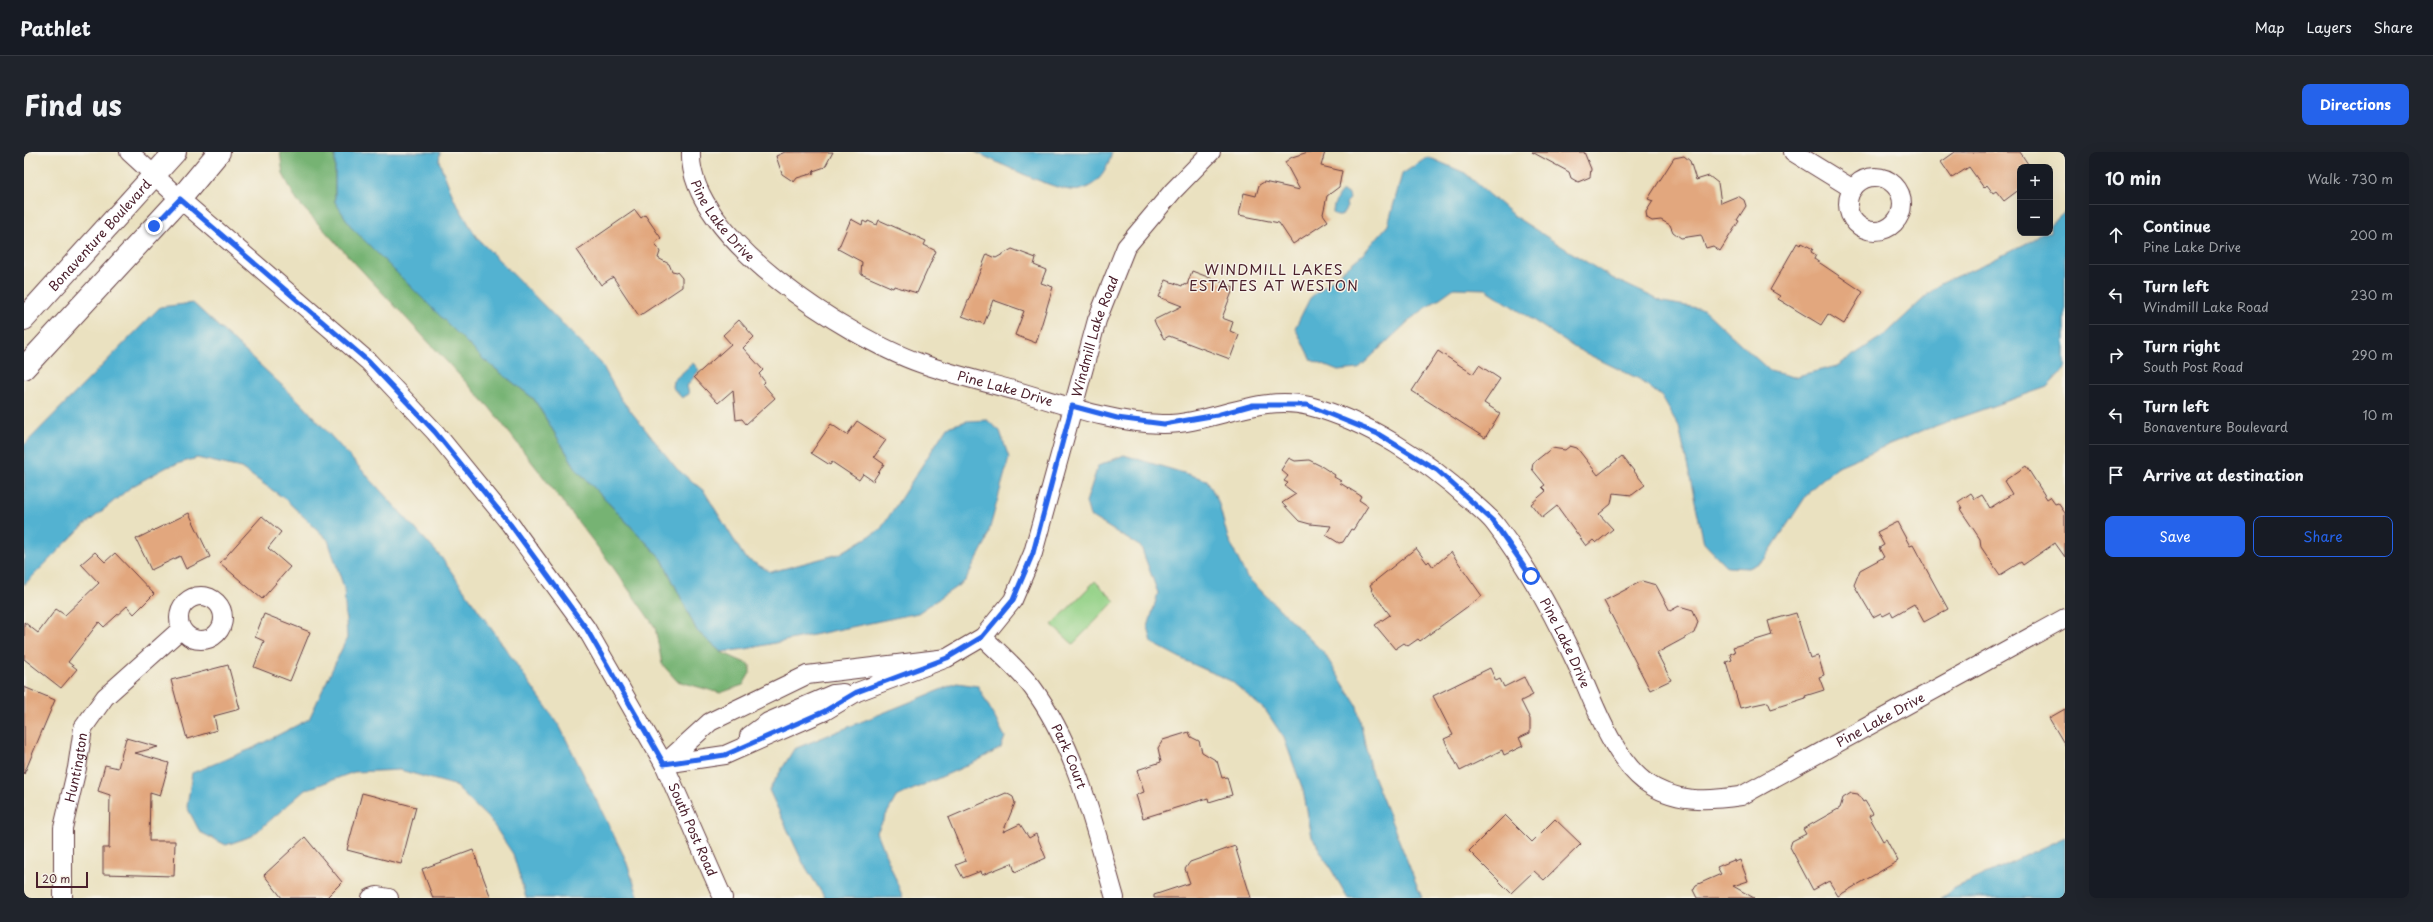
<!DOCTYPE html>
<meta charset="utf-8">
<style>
:root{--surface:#171b24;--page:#20242c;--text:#f1f3f6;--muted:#9ea1a6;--line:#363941;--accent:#2563eb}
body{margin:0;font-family:"Playpen Sans",sans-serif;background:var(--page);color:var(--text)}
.controls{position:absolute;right:12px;top:12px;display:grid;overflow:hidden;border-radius:8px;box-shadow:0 4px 16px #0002}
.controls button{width:36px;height:36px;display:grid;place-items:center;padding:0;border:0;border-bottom:1px solid var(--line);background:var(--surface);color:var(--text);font:20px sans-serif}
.scale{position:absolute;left:12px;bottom:10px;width:52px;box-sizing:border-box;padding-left:4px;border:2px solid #4a1f2b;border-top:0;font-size:11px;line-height:14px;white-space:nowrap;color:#4a1f2b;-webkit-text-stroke:3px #f7f3e8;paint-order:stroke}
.stop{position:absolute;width:12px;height:12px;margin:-9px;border:3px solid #2563eb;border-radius:50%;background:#fff}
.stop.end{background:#2563eb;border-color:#fff;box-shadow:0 1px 4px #0008}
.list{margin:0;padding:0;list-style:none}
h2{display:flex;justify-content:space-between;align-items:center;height:52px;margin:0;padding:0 16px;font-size:17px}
h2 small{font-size:13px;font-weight:400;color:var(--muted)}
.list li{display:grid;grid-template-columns:26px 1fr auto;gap:12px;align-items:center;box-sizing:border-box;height:60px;padding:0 16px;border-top:1px solid var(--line)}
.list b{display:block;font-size:15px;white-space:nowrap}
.list p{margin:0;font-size:13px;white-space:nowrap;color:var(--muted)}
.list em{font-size:13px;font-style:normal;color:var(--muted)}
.actions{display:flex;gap:8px;padding:12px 16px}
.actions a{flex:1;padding:9px 0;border:1px solid var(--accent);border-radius:8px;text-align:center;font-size:14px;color:var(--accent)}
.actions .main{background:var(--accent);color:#fff}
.icon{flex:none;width:22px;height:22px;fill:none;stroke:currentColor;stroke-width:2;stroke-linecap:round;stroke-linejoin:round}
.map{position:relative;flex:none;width:2041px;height:746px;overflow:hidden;border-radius:8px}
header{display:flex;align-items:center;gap:24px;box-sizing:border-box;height:56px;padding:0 20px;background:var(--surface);border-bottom:1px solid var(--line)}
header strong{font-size:19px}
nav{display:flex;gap:22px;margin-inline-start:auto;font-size:14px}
.intro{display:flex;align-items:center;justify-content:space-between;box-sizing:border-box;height:96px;padding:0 24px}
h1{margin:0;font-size:28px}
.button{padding:10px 18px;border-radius:8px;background:var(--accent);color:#fff;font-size:14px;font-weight:700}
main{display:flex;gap:24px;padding:0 24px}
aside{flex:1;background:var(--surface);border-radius:8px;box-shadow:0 4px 16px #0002}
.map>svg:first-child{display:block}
.green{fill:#93d186;stroke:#6e7858}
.forest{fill:#76b373;stroke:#60694f}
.water{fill:#52b2d1;stroke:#4e687e}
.building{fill:#e2a77e}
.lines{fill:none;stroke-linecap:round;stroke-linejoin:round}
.minor-casing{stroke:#623c41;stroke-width:20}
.major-casing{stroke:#623c41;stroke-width:24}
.minor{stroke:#fff;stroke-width:18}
.major{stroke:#fff;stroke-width:22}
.route{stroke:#2563eb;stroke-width:5}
.labels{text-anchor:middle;stroke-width:3;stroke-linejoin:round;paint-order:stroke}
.street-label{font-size:13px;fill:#4a1f2b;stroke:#f7f3e8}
.neighbourhood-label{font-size:14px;letter-spacing:1px;fill:#4a1f2b;stroke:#f7f3e8}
</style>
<header>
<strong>Pathlet</strong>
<nav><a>Map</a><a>Layers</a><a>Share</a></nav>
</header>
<div class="intro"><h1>Find us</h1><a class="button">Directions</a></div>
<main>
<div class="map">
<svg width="2041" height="746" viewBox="0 0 2041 746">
<rect width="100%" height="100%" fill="#f7f3e8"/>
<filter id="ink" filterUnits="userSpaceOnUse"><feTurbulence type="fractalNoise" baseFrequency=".025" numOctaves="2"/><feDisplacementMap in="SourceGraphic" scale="8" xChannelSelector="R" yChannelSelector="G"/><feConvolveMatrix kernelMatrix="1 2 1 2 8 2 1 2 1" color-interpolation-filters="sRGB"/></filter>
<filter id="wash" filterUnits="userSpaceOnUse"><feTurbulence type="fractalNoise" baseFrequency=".012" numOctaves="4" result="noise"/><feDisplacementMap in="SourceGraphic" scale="16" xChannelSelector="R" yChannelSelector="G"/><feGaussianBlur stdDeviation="0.9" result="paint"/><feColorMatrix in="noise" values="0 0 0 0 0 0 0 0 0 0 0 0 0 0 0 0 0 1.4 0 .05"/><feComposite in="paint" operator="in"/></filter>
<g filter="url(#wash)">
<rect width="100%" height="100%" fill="#eae1c0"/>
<path class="green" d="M1071 429 1091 449 1049 492 1028 473Z"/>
<path class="forest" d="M256 0H311V50L459 207 510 247 553 318 638 407 673 479 697 500 726 513V521L719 533 696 541 653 529 638 512 631 475 586 411 466 256 273 49 259 22Z"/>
<path class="water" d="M311 0H416L415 9 430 47 453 86 577 211 597 247 653 317 680 339 721 406 747 420 815 402 856 378 923 275 943 269 963 268 976 279 985 306 962 390 941 429 894 461 722 497 697 500 673 479 638 407 553 318 510 247 459 207 328 76 311 50Z
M951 0H1088C1084 17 1075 33 1056 38 1037 43 972 9 951 0Z
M1404 5 1441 21 1490 64 1586 125 1639 150 1679 157 1746 219 1769 225 1813 214 1863 181 1915 132 1965 110 2007 89 2017 81H2026V73L2041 60V216L2023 235 1900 278 1812 315 1786 338 1740 408 1724 416 1703 415 1680 391 1655 275 1638 245 1615 227 1551 196 1462 137 1430 136 1388 166 1334 217 1314 219 1287 208 1271 176 1286 146 1340 101 1364 73 1378 22Z
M1319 39 1325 43 1326 47 1322 51 1323 55 1317 64H1313L1309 61C1309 54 1313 43 1319 39Z
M169 151 277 251 417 405 535 573 601 706 615 746H502L489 702 467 669 430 633 376 618 330 620 281 638 228 684 202 693 176 680 163 655 168 621 227 597 285 567 323 486 320 436 304 388 261 347 217 316 173 306 143 315 107 335 56 377 0 433V293L136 155Z
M669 211 675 218 663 234 665 242 658 246 648 235 649 229Z
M1100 303 1183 328 1194 349 1204 386 1222 424 1300 501 1333 554 1346 616 1398 746H1324L1288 685 1279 638 1260 586 1242 559 1207 529 1164 510 1128 491 1124 475 1134 441 1117 395 1066 364 1062 350 1074 314Z
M933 531 954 534 981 585 977 596 951 610 872 645 853 680 879 746H801L779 711 745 638 770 597Z
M2041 685V746H1917L1931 736Z"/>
<g id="blocks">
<path class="building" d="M761 0H809L801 15 789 19 790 21 773 26 770 30 758 22 752 4Z
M1284 0H1301L1297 14 1318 19 1315 35 1303 44 1299 62 1304 69 1269 92 1255 71 1215 63 1220 41 1232 44 1235 33 1240 30 1276 38 1261 10 1268 5Z
M1508 0H1560L1567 17 1566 25 1554 30 1547 26 1545 20Z
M1931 0H1996L2006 15H1996V37L1980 49 1972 39 1969 41 1963 33 1960 36 1945 15 1928 26 1917 10Z
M1660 4 1666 9 1672 28 1685 24 1694 31 1697 51 1714 44 1720 48 1722 54 1713 68 1715 69 1696 99 1689 94 1682 96 1677 83 1657 86 1649 80 1646 73 1637 68 1628 69 1623 66 1622 60 1629 49 1624 47 1650 6Z
M611 58 617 66 621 63 637 86 631 91 636 100 634 106 645 112 648 119 653 120 658 126V135L615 164 589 125 577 133 553 98Z
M827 67 838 73 839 69 843 71 844 69 853 73 855 68 902 89 900 93 912 99 893 141 870 134 869 136 837 122 838 110 814 97Z
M1773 91 1776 93 1778 91 1789 97 1787 100 1792 103 1790 107 1839 140 1820 172 1804 162 1797 173 1754 147 1756 144 1746 138Z
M988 97 1012 106 1010 113 1022 118 1017 131 1029 135 1012 191 991 183 1000 159 969 148 960 172 938 164 963 102 972 106Z
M1168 119 1210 135 1198 166 1209 170 1206 179 1215 183 1206 207 1145 184 1140 187 1132 173 1130 168 1158 154 1135 145 1142 128 1158 134 1159 132 1163 133Z
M715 168 730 185 719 196 739 218 735 222 741 230 739 232 751 246 722 272 718 267 712 268 709 238 694 251 670 225 707 192 699 183Z
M1414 199 1449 222 1455 213 1476 227 1460 251 1476 261 1461 286 1388 239Z
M833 269 862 288 850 305 860 312 849 329 839 322 835 328 808 310 806 313 787 301 807 272 823 283Z
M1546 294 1553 296 1574 323 1598 304 1621 333 1608 343 1589 341 1587 352 1575 362 1589 377 1572 391 1569 388 1562 394 1533 354 1518 366 1507 352 1522 339 1518 335 1521 333 1508 317 1509 311 1528 296 1541 298Z
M1265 306 1271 309 1285 308 1297 314 1311 323 1310 325 1317 329 1316 331 1337 344 1335 348 1344 354 1329 378 1327 377 1319 390 1315 391 1302 383 1307 374 1286 372 1275 369 1258 351 1272 342 1261 334 1264 331 1260 329 1264 324 1257 318Z
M2002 314 2023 347 2026 345 2031 352 2034 351 2041 361V405L2031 391 1999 413 1997 410 1976 423 1957 395 1956 387 1936 357 1938 356 1934 350 1947 341 1951 347 1958 343 1966 356 1988 342 1980 329Z
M165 361 186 405 162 417 156 404 127 418 112 387Z
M238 364 257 380 244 396 266 415 238 447 196 411Z
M1873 370 1886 394 1889 393 1924 457 1900 470 1890 452 1869 464 1867 460 1859 464 1857 461 1849 465 1830 433 1836 418 1860 405 1855 396 1860 393 1853 380Z
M1392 396 1403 411 1405 409 1409 415 1427 400 1458 444 1396 489 1394 487 1384 494 1380 491 1371 497 1351 473 1366 463 1347 438 1348 437 1346 433Z
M71 400 81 410 91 401 130 442 110 462 103 454 80 475 75 470 44 510 53 517 37 536 0 507V470L14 481 32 457 41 463 75 431 57 412Z
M1618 429 1632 433 1646 459 1655 454 1669 458 1674 470 1670 481 1633 501 1647 528 1626 538 1580 449Z
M1772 461 1786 506 1794 504 1800 523 1795 525 1800 538 1781 544 1782 546 1747 557 1744 550 1716 556 1702 510 1708 508 1706 502 1711 500 1709 495 1748 483 1744 469Z
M240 462 286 480 266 529 230 515 240 489 231 485Z
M204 513 216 557 190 564 193 578 163 587 147 528Z
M1466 516 1472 529 1476 527 1480 535 1500 525 1509 543 1497 549 1506 567V581L1495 586 1499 594 1480 603 1478 598 1436 619 1420 587 1429 583 1409 544Z
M0 535 31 548 0 622Z
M2041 557V593L2025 566Z
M1165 580 1167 585 1175 589 1178 600 1193 609 1198 626 1203 625 1208 643 1185 650 1184 646 1119 666 1112 643 1120 640 1113 618 1137 610 1134 596 1139 588Z
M102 586 134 595 111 601 145 611 136 644 126 641 125 689H151L150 724 79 722V696H85L86 643 74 639 81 613 94 616Z
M338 641 392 655 377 712 323 698Z
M982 641 989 645 991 651 979 680 996 672 1005 686 1012 682 1022 706 991 720 988 711 958 723 957 719 939 726 932 713 942 709 924 666Z
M1827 641 1834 642 1839 650 1841 649 1849 662 1845 664 1859 689 1862 687 1874 709 1814 744 1805 729 1789 738 1766 695 1768 689 1782 682 1779 677 1816 656 1819 646Z
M1481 663 1508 690 1531 667 1557 692 1520 728 1510 719 1487 741 1445 699Z
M281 685 318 730 302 746H258L240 723Z
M1211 694 1227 746H1130V743L1166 731 1161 717 1166 710Z
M449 698 467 746H409L398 717Z
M1710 708 1711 710 1716 708 1724 729 1709 734 1730 746H1673L1669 738 1672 733 1697 722 1693 715Z"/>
</g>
</g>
<g filter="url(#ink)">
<use href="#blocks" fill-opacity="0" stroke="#623c41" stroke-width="1"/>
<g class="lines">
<defs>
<g id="minor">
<path id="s1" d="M105 0 156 47 345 210 411 280 486 372 562 476 640 612 699 746"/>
<path id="s2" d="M667 0C663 85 825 186 896 211 929 223 965 231 1000 241 1044 254 1091 271 1138 272 1185 273 1237 241 1285 254 1344 269 1402 308 1447 349 1455 356 1465 364 1471 372 1505 416 1530 463 1553 513 1569 549 1588 604 1620 629 1650 651 1683 649 1717 644L2041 466"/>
<path d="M1769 0 1829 37"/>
<circle cx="1851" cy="52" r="27"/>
<circle cx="177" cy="466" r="22"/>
<path id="s3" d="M959 485C975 501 994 517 1008 535 1053 596 1070 674 1091 746"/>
<path id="s4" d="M923 506 783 523 686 570 640 612 701 603 801 559 833 540 923 506 959 485 989 448 1009 401 1073 168 1102 95 1149 39 1187 0"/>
<path d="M725 584 744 570 809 542 819 541"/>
<path id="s5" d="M39 746V676L53 616 59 576 81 545 157 477"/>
<path d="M347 746 353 744 365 746"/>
</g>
<g id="major">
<path id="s6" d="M0 167 151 0"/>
<path d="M0 216 156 47 195 0"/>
</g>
</defs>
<use href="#minor" class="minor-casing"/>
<use href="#major" class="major-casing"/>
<use href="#minor" class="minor"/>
<use href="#major" class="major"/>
</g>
</g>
<g class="lines" filter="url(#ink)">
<path class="route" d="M130 74 156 47 345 210 411 280 486 372 562 476 640 612 701 603 801 559 833 540 923 506 958 485 989 448 1009 401 1048 254 1093 266 1140 272 1193 263 1229 253H1283L1354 282 1413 318 1469 369 1507 424"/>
</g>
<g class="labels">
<g class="street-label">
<text dy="5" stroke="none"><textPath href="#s2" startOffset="78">Pine Lake Drive</textPath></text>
<text dy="5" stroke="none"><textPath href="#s6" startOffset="113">Bonaventure Boulevard</textPath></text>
<text dy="5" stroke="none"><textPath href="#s4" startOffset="981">Windmill Lake Road</textPath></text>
<text dy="5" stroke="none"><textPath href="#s2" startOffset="414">Pine Lake Drive</textPath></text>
<text dy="5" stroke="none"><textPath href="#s2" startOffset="1086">Pine Lake Drive</textPath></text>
<text dy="5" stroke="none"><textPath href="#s2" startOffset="1506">Pine Lake Drive</textPath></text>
<text dy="5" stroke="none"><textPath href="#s3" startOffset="149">Park Court</textPath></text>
<text dy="5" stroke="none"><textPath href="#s5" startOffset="132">Huntington</textPath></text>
<text dy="5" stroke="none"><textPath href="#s1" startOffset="891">South Post Road</textPath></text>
</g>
<g class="neighbourhood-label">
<text x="1250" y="123">WINDMILL LAKES<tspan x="1250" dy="16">ESTATES AT WESTON</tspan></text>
</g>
</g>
</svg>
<div class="controls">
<button>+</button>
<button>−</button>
</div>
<div class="scale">20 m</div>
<div class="stop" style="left:1507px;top:424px"></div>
<div class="stop end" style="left:130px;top:74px"></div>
</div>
<aside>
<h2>10 min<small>Walk · 730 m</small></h2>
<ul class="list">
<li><svg class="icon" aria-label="ahead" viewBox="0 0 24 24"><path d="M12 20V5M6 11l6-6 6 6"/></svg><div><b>Continue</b><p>Pine Lake Drive</p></div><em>200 m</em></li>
<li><svg class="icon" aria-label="left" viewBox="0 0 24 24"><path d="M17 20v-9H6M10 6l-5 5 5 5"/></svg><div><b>Turn left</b><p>Windmill Lake Road</p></div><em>230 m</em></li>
<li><svg class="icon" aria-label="right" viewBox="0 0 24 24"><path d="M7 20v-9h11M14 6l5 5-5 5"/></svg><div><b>Turn right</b><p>South Post Road</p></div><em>290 m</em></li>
<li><svg class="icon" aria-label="left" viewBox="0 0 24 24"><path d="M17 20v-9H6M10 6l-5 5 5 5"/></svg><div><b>Turn left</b><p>Bonaventure Boulevard</p></div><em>10 m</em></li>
<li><svg class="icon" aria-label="arrive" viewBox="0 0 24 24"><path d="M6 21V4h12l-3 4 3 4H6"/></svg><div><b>Arrive at destination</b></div></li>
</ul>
<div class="actions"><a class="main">Save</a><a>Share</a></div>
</aside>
</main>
